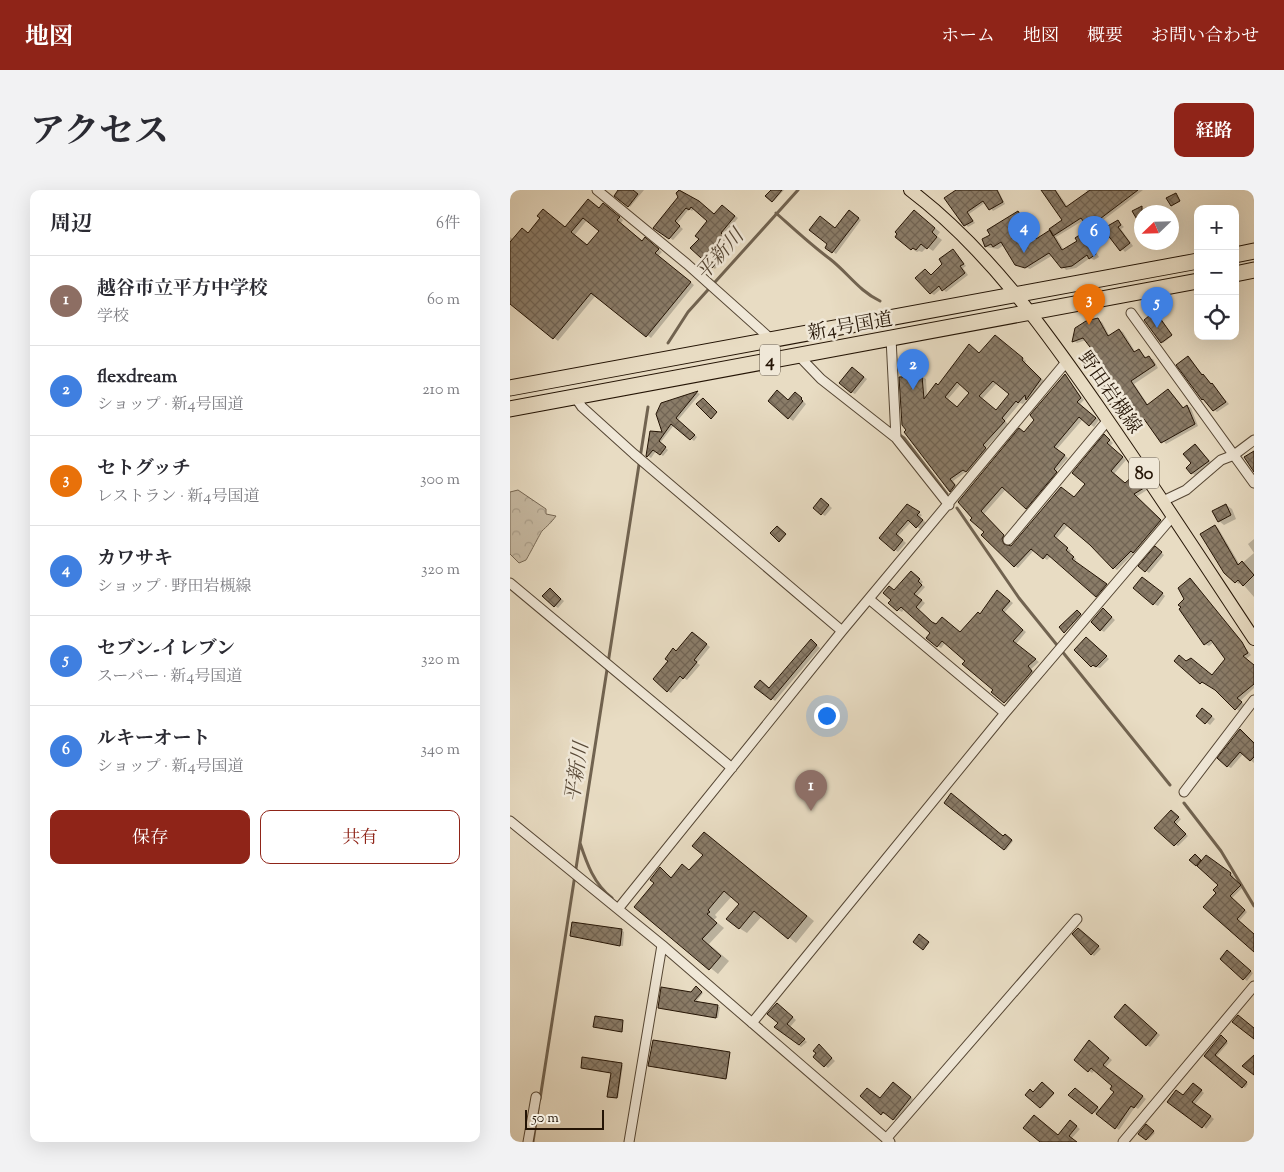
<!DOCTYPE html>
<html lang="ja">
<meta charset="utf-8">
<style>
:root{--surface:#fff;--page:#f2f2f3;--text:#2b2b33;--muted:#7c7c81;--line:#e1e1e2;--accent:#8f2418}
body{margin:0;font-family:"Sorts Mill Goudy","Noto Serif JP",serif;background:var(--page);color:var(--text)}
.controls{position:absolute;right:15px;top:15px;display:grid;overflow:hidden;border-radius:10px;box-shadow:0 5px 20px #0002}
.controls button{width:45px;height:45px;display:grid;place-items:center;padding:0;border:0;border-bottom:1px solid var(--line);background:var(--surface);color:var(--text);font:25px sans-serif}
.compass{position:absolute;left:624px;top:15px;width:45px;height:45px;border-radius:50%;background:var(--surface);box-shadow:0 5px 20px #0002;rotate:247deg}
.scale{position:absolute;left:15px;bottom:12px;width:79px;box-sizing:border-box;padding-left:5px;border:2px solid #241405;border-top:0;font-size:14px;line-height:18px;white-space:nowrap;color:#241405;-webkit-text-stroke:4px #f0e8d8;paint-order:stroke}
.you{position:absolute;left:316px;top:525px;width:18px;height:18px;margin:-12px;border:4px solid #fff;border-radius:50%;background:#1a73e8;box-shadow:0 0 0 8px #1a73e833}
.badge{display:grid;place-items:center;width:32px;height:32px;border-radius:50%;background:var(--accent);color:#fff;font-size:16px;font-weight:700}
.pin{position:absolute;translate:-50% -41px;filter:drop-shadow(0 1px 2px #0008)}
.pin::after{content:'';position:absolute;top:26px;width:18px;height:15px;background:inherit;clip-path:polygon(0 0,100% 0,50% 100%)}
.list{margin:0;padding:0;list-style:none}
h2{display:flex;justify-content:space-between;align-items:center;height:65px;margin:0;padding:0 20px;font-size:21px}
h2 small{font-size:16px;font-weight:400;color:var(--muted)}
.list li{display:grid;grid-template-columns:32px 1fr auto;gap:15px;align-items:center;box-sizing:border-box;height:90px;padding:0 20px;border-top:1px solid var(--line)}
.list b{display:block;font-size:19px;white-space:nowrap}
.list p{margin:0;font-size:16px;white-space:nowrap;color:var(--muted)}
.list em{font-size:16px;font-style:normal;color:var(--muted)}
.actions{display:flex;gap:10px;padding:15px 20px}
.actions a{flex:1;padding:11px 0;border:1px solid var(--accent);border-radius:10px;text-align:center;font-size:18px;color:var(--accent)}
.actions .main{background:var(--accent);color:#fff}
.icon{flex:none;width:28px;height:28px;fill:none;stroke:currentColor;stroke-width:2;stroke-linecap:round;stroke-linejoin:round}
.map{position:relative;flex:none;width:744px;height:952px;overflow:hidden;border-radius:10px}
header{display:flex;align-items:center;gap:30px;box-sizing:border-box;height:70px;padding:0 25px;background:var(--accent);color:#fff}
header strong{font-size:24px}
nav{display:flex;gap:28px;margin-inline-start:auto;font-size:18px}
.intro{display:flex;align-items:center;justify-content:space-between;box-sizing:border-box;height:120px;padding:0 30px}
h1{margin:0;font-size:35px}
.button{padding:12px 22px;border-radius:10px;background:var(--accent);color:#fff;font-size:18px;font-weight:700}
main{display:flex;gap:30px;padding:0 30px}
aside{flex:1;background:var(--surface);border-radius:10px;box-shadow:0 5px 20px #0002}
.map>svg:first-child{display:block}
.forest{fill:url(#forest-crowns);stroke:#766754}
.shadow{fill:#0003;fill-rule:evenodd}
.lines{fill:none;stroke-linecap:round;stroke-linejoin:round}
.stream{stroke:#716350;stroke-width:3}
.building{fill:url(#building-cross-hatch);stroke:#241405;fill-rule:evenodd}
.street-casing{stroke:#554634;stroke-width:11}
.primary-casing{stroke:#241405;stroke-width:14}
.highway-casing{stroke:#241405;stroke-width:17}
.street{stroke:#f0e8d8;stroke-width:9}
.primary{stroke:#e8dcc3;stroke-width:12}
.highway{stroke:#e8dcc3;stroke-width:15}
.labels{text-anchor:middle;stroke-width:5;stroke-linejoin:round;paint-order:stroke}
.shield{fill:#f0e8d8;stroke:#615444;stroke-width:1}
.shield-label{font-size:18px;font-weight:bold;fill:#241405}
.street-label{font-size:19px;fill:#241405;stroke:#f0e8d8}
.water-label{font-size:20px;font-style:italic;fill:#584937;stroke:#f0e8d8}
</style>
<header>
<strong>地図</strong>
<nav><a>ホーム</a><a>地図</a><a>概要</a><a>お問い合わせ</a></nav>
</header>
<div class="intro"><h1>アクセス</h1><a class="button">経路</a></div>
<main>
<aside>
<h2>周辺<small>6件</small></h2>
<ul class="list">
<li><span class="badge" style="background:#8d6e63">1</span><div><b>越谷市立平方中学校</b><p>学校</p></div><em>60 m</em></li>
<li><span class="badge" style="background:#3f7fe0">2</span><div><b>flexdream</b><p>ショップ · 新4号国道</p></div><em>210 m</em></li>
<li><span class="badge" style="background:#e8710a">3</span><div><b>セトグッチ</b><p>レストラン · 新4号国道</p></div><em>300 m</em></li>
<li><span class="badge" style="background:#3f7fe0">4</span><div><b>カワサキ</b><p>ショップ · 野田岩槻線</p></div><em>320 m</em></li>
<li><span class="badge" style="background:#3f7fe0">5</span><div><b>セブン-イレブン</b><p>スーパー · 新4号国道</p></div><em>320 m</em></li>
<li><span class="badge" style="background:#3f7fe0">6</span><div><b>ルキーオート</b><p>ショップ · 新4号国道</p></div><em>340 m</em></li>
</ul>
<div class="actions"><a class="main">保存</a><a>共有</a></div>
</aside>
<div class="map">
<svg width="744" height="952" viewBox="0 0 744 952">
<defs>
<pattern id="forest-crowns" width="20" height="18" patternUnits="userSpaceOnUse" patternTransform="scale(1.25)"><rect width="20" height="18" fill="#c7baa3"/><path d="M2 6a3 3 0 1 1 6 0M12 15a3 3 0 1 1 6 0" fill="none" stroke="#ab9f8b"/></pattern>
<pattern id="building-cross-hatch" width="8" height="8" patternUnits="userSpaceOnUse" patternTransform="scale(1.25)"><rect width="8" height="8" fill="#8a7c68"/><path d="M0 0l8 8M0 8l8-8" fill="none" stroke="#716454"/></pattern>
</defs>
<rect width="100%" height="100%" fill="#e8dcc3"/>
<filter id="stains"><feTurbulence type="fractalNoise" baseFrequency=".004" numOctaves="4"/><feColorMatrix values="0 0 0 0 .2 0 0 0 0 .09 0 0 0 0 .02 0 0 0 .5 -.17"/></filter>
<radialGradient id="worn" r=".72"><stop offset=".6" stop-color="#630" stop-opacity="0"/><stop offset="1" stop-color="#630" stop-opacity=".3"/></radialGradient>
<path class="forest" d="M8 300 36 319V324L46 326C41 333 37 336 32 341 31 342 18 367 16 370L9 373 0 364V302Z"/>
<path class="shadow" d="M110 0H134L120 17Z
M170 0 205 25 215 18 228 28 213 46 216 49 210 56 218 63 205 79 202 77 190 49 198 31 184 19 182 21 179 19 167 34 173 39 163 50 145 38 170 8 167 3Z
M262 0H274L264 11 257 6Z
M450 0H488L495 14 483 21 476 12 459 24 465 33 458 37 436 9Z
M533 0H546L558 17 578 3 576 0H633L584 37 591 41 608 31 614 37 611 39 623 56 615 62 601 47 584 59 589 67 584 70 580 68 566 78 556 80 543 65 520 79 506 74 494 55 488 59 476 57 474 50 508 23 512 25 528 50 554 30ZM574 30 584 40 554 60 546 47Z
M78 11 89 19 98 17 113 30 111 33 133 52 139 51 152 62 148 66 184 95 141 148 86 105 48 151 0 111V47L4 50 19 44 56 38ZM77 30 90 41 77 56 64 46Z
M637 17 643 22H624Z
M404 22 430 42 427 46 432 50 423 61 417 57 412 62 409 61 407 62 389 50 386 42Z
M342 23 351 30 326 64 317 57 325 39Z
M443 60 456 76 453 78 458 85 436 102 432 98 424 105 421 103 415 81 422 86Z
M647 123 662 146 653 153 652 152Z
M588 130 592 132 600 147 609 140 613 142 626 163 629 161 637 168 643 169 648 178 624 194 639 216 659 200 674 218 677 216 681 218 688 236 656 254 637 231 628 236 615 219 608 224 604 221 592 170 576 150 567 153 564 151Z
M489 149 516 171 515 173 534 191 523 204 525 206 521 211 517 209 513 214 510 213 495 231 498 234 476 258 479 261 461 283 457 281 443 291 448 298 444 303 413 266 396 242 412 187 416 189 417 207 429 196 463 158 470 164ZM487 193 500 204 487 221 472 209ZM451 194 461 203 448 218 438 209Z
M678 168 719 214 707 222 693 209Z
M346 181 357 189 345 204 341 202Z
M555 186 574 210 570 214 589 230 584 237 573 229 547 259 558 268 546 282 550 284 520 320 496 299 474 324 497 348V356L501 357 564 308 577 294 598 248 603 253 600 256 616 270 604 284 615 294 624 287 628 289 637 300 626 307 654 333 627 364 624 363 607 380 558 335 546 349 561 361 559 363 566 369 565 372 600 397 590 408 541 366 537 370 524 360 508 378 505 376 475 342 462 330 514 243 526 230Z
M188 203 190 204 168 230 187 247 184 251 164 235 150 253 158 260 153 266 146 261 141 268 137 265 153 244 152 214Z
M285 203 296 214 283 231 279 228 272 204 279 211Z
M685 255 703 274 687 286 681 283Z
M315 312 322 318 315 326 312 324Z
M397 315 412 325 410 327 416 333 410 339 401 332 388 346 396 353 388 362 371 348Z
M716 315 722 319 726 329 714 335 709 331Z
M705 336 708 338 730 375 744 363 738 354 744 349V407L731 392 729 394 726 392Z
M648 360 654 365 639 383 630 376Z
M405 384 413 392 411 394 415 397 407 406 415 413 409 420 426 436 433 428 451 443 471 425 488 401 503 413 494 423 516 442 506 454 529 472 521 479 525 484 499 514 435 453 431 458 428 456 422 443 394 419 392 422 388 420 380 397 385 401Z
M681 389 741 465 736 469 744 475V498L730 511 735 515 730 522 705 499 691 492 677 472 703 486 716 469 704 452 699 456 695 454 676 409Z
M636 390 655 406 648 416 644 414Z
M43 402 54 411 48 418 45 416Z
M569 422 572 425 555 442Z
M596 422 605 430 594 442 591 440Z
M186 446 200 457 187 473 190 475 177 490 174 488 161 503 158 501 167 462Z
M579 450 599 469 590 478 582 476Z
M304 453 310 458 265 511 246 497 259 499Z
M696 521 705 529 700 535 687 526Z
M730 540 744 552V573L733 564 721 578 717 576Z
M435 612 494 647 495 645 503 651 496 660Z
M664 624 671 629 666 635 678 646 668 656 646 638Z
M195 643 304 731 286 753 252 726 237 743 229 738 230 714 222 706 205 725 207 727 204 730 214 738 199 754 219 771 208 784 125 717 145 693 150 679 163 688 181 681 195 664Z
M685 666 692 672 700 669 724 686 723 687 733 697 722 708 737 722 729 731 744 744V760L708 702 710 694 687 675Z
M111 740 114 742 113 756 61 746Z
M571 741 591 759 584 766 569 752Z
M720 764 743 783 737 791 711 769Z
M186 798 193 803 185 813 210 817 208 828 151 818 182 803Z
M615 815 650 845 640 857 637 855Z
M270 816 286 830 280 837 297 852 291 857 266 837 269 833Z
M713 848 718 853 706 867 738 894 735 898 695 866Z
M583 854 602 870 595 878 636 909 628 919 625 917 609 940 560 905 565 900 591 920 606 902 604 896 585 880 582 883 565 870Z
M309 856 325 871 318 878 304 867Z
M220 863 217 888 141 876Z
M113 875 108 908 100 907 102 883 72 878Z
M387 895 403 909 386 931 376 924H372L352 906 370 909Z
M533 895 544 904 532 918 517 905 524 903Z
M686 896 694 903 685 914 704 929 696 939 674 906Z
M564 934 570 939 562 948 565 952H532L549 947Z
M636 936 645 943 638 950 630 943Z"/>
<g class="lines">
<path class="stream" d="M266 23C284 39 301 55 320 69 338 83 349 101 370 111
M158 153 178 122 288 0
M387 243 394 248 437 304
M447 318 509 408 660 595
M674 613 711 661 744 716
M70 653C77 674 84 694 102 708
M30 909 138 217
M23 952 28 918"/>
</g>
<path class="building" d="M108 0H123L128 4 118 17 104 6Z
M169 0 189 11 204 24 212 15 225 26 211 43 214 46 208 53 216 61 202 78 180 58 189 49 185 46 197 31 181 17 179 20 176 18 165 31 170 36 159 49 143 38 168 7 166 3Z
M261 0H272L262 12 255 6Z
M446 0H487L493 12 479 20 473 11 457 22 463 31 454 36 434 8Z
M531 0H545L556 17 580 0H628L578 38 571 28 543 46 539 39 552 30Z
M666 3 670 11 661 16 656 8Z
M78 9 89 18 93 13 110 27 107 30 132 51 135 47 149 59 145 63 181 92 136 147 81 103 43 149 0 114V52L12 38 18 43 30 28 27 26 33 19 55 37ZM73 28 89 41 77 55 61 42Z
M632 16V38L622 21Z
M339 20 349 28 322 63 315 58 317 54 299 40 310 26 325 38Z
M404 20 425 38 422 42 427 47 417 59 411 54 406 60 403 58 401 60 385 47 387 44 385 42Z
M508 21 526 49 540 40 552 60 567 51 565 48 571 44 573 46 586 37 589 41 608 30 611 35 608 37 620 53 610 61 597 44 580 56 586 64 579 69 577 65 562 76 551 78 539 63 515 78 505 75 491 52 483 57 481 54 475 57 472 49 480 45 477 40Z
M443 59 454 74 450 76 455 83 432 101 429 96 420 104 405 88 415 79 421 85 432 74 429 69Z
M645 121 662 145 651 153 634 130Z
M588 128 598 146 609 139 624 162 629 159 635 168 639 166 645 175 621 191 637 215 658 199 673 218 677 215 685 234 651 253 634 229 623 235 612 217 604 222 584 184 594 179 588 171 590 170 573 148 562 152 565 138 576 131Z
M485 145 513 168 512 170 531 189 516 210 515 205 508 213 506 211 492 228 495 231 473 255 476 258 456 282 453 280 440 289 445 295 440 302 394 242 396 240 392 235 389 187 412 186 414 209 426 193 428 195 459 154 469 163ZM483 191 499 204 486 220 469 206ZM447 192 459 203 447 217 435 207Z
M678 166 692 185 693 184 701 194 702 193 716 212 703 221 693 209 692 210 666 175Z
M342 177 354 187 341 203 329 193Z
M555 184 571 208 567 212 586 228 579 236 569 227 544 257 555 265 544 279 547 282 516 319 492 297 471 321 494 345 492 349 494 354 501 356 551 297 564 307 575 294 562 283 594 244 600 250 597 253 613 267 601 281 615 293 624 285 634 298 624 304 651 330 623 363 621 361 603 379 580 355 554 333 544 346 558 358 556 360 564 367 562 369 597 394 586 407 537 364 533 369 521 359 504 377 471 345 474 342 460 330 462 328 448 312 509 238 514 242 524 230 520 225Z
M267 200 278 210 285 202 292 208 291 209 293 211 278 229 258 211Z
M188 201 166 228 185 245 180 250 161 234 149 251 156 257 150 265 143 260 137 267 136 266 140 241 152 242 146 224 151 213Z
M193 208 207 222 201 229 186 214Z
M685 254 699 271 681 284 676 278 681 273 673 264Z
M744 261V282L734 267Z
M311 308 319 315 311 325 303 318Z
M397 314 410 322 407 325 413 330 406 338 398 330 386 344 393 350 384 361 369 348Z
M716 314 721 325 708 332 702 321Z
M705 335 728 375 732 371 744 385 733 396 728 390 725 393 714 383 690 344Z
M267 336 276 344 269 352 260 343Z
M645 356 652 362 635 382 628 376Z
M401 381 410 389 408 391 412 395 404 404 412 410 406 417 422 432 426 434 432 427 450 442 468 422 470 424 487 400 500 411 492 420 513 440 503 451 526 469 518 476 522 481 518 486 494 513 481 502 483 500 452 474 455 471 432 451 427 457 416 448 420 443 391 417 387 421 378 413 381 410 373 403 379 396 384 400Z
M632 387 653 403 643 415 623 398Z
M680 388 732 452 738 463 733 466 744 475V494L727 508 732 512 725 520 705 500 692 492 690 494 664 471 669 465 676 471 681 468 702 485 715 469 701 450 694 455 669 419 671 417 668 415 674 409 668 398Z
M40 398 51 409 44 417 32 406Z
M593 418 602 427 590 441 581 432Z
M567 420 571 424 554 443 549 437Z
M182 442 197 454 184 470 187 472 173 489 170 486 157 502 143 489 158 471 155 469 163 458 166 461Z
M576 447 597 466 586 477 583 475 581 477 564 460Z
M301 449 307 455 261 510 244 497 250 490 259 498Z
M692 518 702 526 695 534 686 526Z
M730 539 744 553V567L740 571 730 562 717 577 707 568Z
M441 603 493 646 495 644 502 650 494 660 434 613Z
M661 620 669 627 664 632 676 644 664 656 644 638Z
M194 642 297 726 278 749 244 721 229 739 216 729 229 714 214 701 198 720 200 722 197 724 207 733 192 749 211 766 199 780 124 717 144 693 140 690 150 677 161 688 172 674 179 680 193 665 182 656Z
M685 664 691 670 686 676 679 670Z
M696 665 721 683 720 685 731 695 720 706 735 720 727 729 744 744V762L693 717 706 703 703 700 708 695 687 676Z
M62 732 112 739 110 756 60 746Z
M568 738 589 756 581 765 562 744Z
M409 744 419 752 413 760 403 752Z
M717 760 741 781 733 790 710 769Z
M186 796 192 802 184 811 208 815 206 828 148 818 151 797 181 802Z
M267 813 283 827 277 834 295 849 289 855 264 837 268 833 257 824Z
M615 814 647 843 636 856 604 827Z
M728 825 744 838V849L722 832Z
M85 826 113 830 112 842 83 837Z
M711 845 717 851 705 865 737 892 732 898 694 866Z
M143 850 220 862 216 889 138 876Z
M579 850 599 868 593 875 633 906 624 918 621 916 605 939 586 924 604 902 600 899 602 896 581 878 578 882 564 870Z
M309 854 322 868 314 877 303 867 306 863 303 861Z
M744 865V885L732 876Z
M72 867 112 873 107 908 97 907 101 883 71 878Z
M383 892 401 907 383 930 373 922 371 925 350 906 357 898 370 908Z
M532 892 544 903 530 918 515 905 520 899 523 902Z
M683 893 692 900 682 912 701 926 692 938 657 912 666 900 673 905Z
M565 898 588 917 582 924 558 905Z
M524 925 548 945 560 930 567 936 559 946 567 952H530L513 938Z
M636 934 644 941 636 950 628 944Z"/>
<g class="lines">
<defs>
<path id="street" d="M87 0 177 74 262 150
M621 123 744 293
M381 148 386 248
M288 165 311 189 386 248 439 315
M65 207 72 217 124 264 332 441
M653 311 676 300 711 270 724 265 744 250
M498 350 598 230
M0 393 222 578
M359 409 495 523
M674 602 744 510
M0 631 152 755 380 952
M108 719 332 441 557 171
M242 833 495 523 663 326
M376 949 567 729
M18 952 26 907
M119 952 152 755
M613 952 744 796"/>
<path id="primary" d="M400 0C478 59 535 140 590 219 643 295 693 372 744 449"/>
<path id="highway" d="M725 65 744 61
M725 84 744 80
M0 198 688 71
M0 219 688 91"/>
</defs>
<use href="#street" class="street-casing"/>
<use href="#primary" class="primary-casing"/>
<use href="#highway" class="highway-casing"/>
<use href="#street" class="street"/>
<use href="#primary" class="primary"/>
<use href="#highway" class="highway"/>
</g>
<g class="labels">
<g class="shield">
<rect x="250" y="154.5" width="20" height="31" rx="4"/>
<rect x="619" y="267.5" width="30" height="31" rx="4"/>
</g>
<g class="shield-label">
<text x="260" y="176">4</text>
<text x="634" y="289">80</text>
</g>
<g class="street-label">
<text transform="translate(340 135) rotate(-10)" y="7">新4号国道</text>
<text transform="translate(601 202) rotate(55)" y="7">野田岩槻線</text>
</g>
<g class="water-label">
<text transform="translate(209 64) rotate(-48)" y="7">平新川</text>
<text transform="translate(66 582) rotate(-81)" y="7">平新川</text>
</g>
</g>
<rect width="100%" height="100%" filter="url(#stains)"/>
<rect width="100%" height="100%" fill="url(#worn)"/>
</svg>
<div class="controls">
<button>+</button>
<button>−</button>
<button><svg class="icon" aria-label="locate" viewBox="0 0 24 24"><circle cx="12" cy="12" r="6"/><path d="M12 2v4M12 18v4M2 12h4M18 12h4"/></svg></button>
</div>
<svg class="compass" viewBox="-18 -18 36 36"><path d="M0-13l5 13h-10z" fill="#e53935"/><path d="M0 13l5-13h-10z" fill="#7c7c81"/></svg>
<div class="scale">50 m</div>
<div class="you"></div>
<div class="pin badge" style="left:301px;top:621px;background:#8d6e63">1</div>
<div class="pin badge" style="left:403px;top:200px;background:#3f7fe0">2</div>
<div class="pin badge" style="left:579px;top:135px;background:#e8710a">3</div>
<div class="pin badge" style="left:514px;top:63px;background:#3f7fe0">4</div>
<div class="pin badge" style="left:647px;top:138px;background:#3f7fe0">5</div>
<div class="pin badge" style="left:584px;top:67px;background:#3f7fe0">6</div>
</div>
</main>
